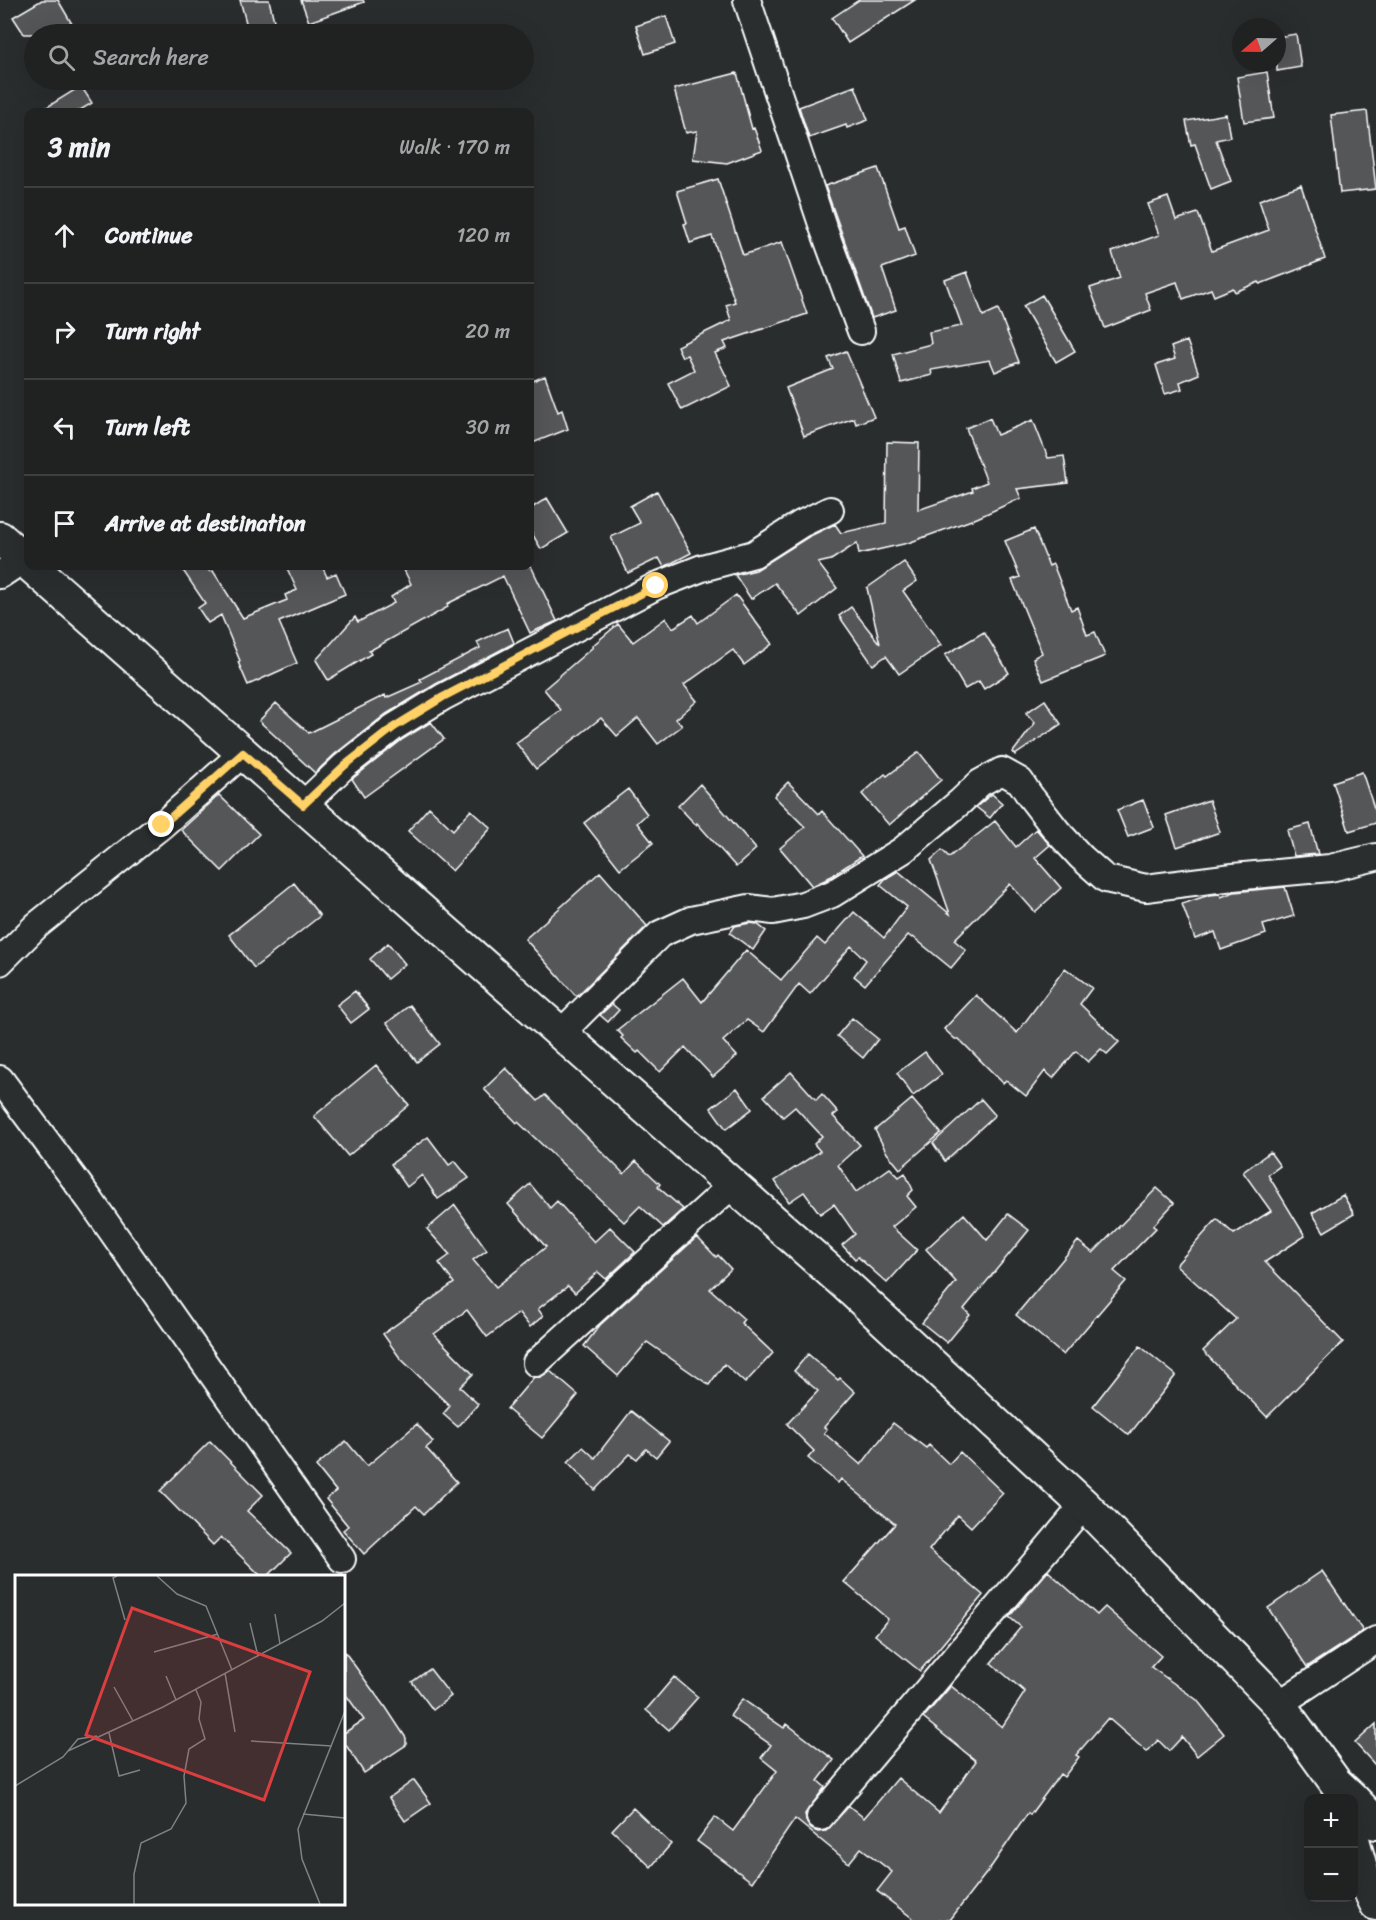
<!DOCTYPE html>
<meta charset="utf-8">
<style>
:root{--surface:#202222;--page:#2d2f2f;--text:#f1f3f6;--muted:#a2a4a5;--line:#3d3f40}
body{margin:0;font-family:Sriracha,sans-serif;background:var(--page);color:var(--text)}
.controls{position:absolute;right:18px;bottom:18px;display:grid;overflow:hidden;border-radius:12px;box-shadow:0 6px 24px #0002}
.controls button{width:54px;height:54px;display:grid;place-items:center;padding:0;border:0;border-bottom:2px solid var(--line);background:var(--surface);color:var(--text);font:30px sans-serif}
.compass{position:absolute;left:1232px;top:18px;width:54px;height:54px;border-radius:50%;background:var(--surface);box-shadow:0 6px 24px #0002;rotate:250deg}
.stop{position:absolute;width:18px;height:18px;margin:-14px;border:4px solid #ffd166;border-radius:50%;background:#fff}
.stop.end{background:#ffd166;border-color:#fff;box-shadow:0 2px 6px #0008}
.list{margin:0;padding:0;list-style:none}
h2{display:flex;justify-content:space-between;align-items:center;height:78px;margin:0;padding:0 24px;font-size:26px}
h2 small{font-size:20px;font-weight:400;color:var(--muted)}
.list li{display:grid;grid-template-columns:39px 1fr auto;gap:18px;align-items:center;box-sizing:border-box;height:96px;padding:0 24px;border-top:2px solid var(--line)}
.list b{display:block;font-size:22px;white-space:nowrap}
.list em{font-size:20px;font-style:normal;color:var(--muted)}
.icon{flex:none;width:33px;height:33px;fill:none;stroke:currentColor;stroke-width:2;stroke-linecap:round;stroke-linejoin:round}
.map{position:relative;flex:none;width:1376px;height:1920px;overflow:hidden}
.search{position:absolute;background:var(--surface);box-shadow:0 6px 24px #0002;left:24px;top:24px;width:510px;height:66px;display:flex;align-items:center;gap:15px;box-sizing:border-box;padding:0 21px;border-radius:33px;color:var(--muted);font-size:22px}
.panel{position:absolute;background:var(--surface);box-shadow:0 6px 24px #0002;left:24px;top:108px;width:510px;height:462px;border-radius:12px}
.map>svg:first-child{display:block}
.building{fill:#555758;stroke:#fff;stroke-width:1.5}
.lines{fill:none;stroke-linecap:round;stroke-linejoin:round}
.minor-casing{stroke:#fff;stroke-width:30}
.major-casing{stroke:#fff;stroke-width:36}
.minor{stroke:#2a2d2e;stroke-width:26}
.major{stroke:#2a2d2e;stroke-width:32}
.route{stroke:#ffd166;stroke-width:8}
.inset-road{fill:none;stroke:#7f8182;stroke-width:1.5}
.view{fill:#da3e3e;fill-opacity:0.15;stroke:#da3e3e;stroke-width:3}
.inset-edge{fill:none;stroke:#fff;stroke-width:3}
</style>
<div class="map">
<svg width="1376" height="1920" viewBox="0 0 1376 1920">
<rect width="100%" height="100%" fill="#2a2d2e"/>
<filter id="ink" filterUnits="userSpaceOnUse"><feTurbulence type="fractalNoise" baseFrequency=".0167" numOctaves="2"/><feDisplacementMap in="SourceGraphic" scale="12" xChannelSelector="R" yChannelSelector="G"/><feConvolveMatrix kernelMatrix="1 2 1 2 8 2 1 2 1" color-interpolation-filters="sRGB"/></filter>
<g filter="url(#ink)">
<path class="building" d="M42 0H58L72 24 55 34H24L13 17Z
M240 0H269L276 29 249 34Z
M301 0H363L364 2 309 22Z
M859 0H915L848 43 832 18Z
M666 16 675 44 645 54 636 26Z
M1296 34 1301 67 1277 71V37Z
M1267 72 1274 118 1244 122 1237 77Z
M737 73 752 129 754 128 762 150 727 163 693 159 697 131 686 133 674 89Z
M81 86 92 103 77 112H39Z
M855 86 868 120 847 128 846 125 809 138 799 107Z
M1367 111 1376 189 1340 193 1331 115Z
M1226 114 1230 137 1216 140 1231 181 1211 189 1195 144 1191 145 1186 121Z
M878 168 899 228 905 226 915 256 882 268 896 310 872 318 825 186Z
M718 179 743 255 782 242 807 314 724 342 727 348 715 353 731 386 682 410 668 383 694 370 687 355 682 357 677 346 731 320 726 305 735 302 712 236 690 243 684 224 687 223 677 191Z
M1301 185 1325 259 1260 284 1259 282 1235 292 1233 288 1214 296 1211 289 1183 299 1177 282 1145 293 1151 310 1105 328 1090 288 1120 278 1112 252 1159 235 1148 204 1168 197 1176 220 1198 213 1212 251 1269 230 1259 200Z
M967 272 983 316 998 309 1019 362 995 372 990 360 931 370 932 375 901 383 893 354 931 344 929 332 962 326 945 280Z
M1042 295 1075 351 1056 362 1023 306Z
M1187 341 1199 374 1180 382 1182 389 1165 394 1156 365 1175 359 1171 347Z
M846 351 874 417 856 424 854 418 804 436 786 388 833 369 828 358Z
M545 376 558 412 562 410 568 429 530 444V382Z
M990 418 997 435 1033 420 1048 458 1064 456 1068 483 1017 489 1021 498 977 518 908 543 859 554 857 543 831 560 818 563 837 588 801 616 775 583 751 599 735 575 756 570 808 537 835 524 841 533 886 523 887 442 919 443 918 510 973 491 972 488 987 482 966 428Z
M657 491 691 553 664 567 659 558 628 573 611 537 640 523 630 506Z
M547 498 568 533 541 549 530 530V509Z
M1034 529 1049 566 1053 564 1071 610 1077 607 1087 635 1095 632 1105 656 1043 681 1033 658 1042 653 1012 580 1020 577 1005 541Z
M904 562 917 581 903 591 941 645 899 674 886 656 873 665 839 616 851 607 880 644 867 588Z
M180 566H205L210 572 213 571 243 618 287 600 285 595 297 590 286 566H322L327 577 336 573 345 594 279 622 297 663 248 685 238 662 240 661 221 615 208 623 198 608 205 603Z
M402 566H531L557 621 530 633 503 576 447 604 448 607 369 651 371 654 328 680 316 660 355 617 358 622 394 603 391 597 411 584Z
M736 595 772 644 744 665 733 650 684 685 697 701 676 719 682 726 658 744 638 718 617 736 601 718 536 769 516 743 561 710 544 689 593 647 592 646 618 624 633 642 666 618 673 628 693 615 698 623Z
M508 628 514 643 436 684 386 714 335 754 315 773 259 721 276 703 309 733 385 695 386 698 422 682 420 679 480 648 477 642Z
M984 632 1009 673 984 689 979 681 965 689 945 655Z
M1045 700 1061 724 1015 755 1013 752 1035 723 1026 713Z
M431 722 444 739 364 797 352 779 403 739Z
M919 752 941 780 889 825 862 794 885 774 887 776Z
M1362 772 1376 814V823L1349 831 1333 782Z
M788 782 819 814 822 811 862 856 825 880 812 886 780 848 805 827 774 796Z
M700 784 756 849 736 867 697 823 696 825 678 806Z
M628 789 647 814 637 823 653 843 620 869 584 823Z
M992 794 1002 803 990 818 976 807Z
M219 795 259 834 222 871 181 830Z
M1143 800 1154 827 1128 837 1117 810Z
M1209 800 1220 832 1177 847 1166 815Z
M429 807 453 830 471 810 491 828 452 871 408 831Z
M995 821 1016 847 1036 829 1050 845 1035 858 1061 888 1035 912 1010 884 954 940 966 950 951 968 913 937 912 938 908 935 865 985 854 976 866 960 851 946 810 994 799 984 764 1032 747 1020 723 1041 737 1056 713 1077 685 1047 660 1072 639 1051 637 1053 621 1038 623 1036 617 1030 683 978 702 1002 746 950 781 980 817 938 825 945 854 912 884 938 907 907 880 885 885 879 898 871 950 914 931 860 942 850 949 857Z
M1310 824 1318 854 1294 856 1287 830Z
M600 872 647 926 578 995H575L525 939Z
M294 883 320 916 254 968 229 935Z
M1285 887 1294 916 1263 925 1266 934 1221 950 1215 932 1195 939 1182 904 1209 895 1220 894 1221 897 1234 892Z
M750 923 757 924 766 931 753 950 730 933 735 926Z
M388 943 405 964 387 979 370 959Z
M1065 968 1092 988 1080 1004 1119 1042 1107 1054 1101 1049 1088 1062 1076 1051 1053 1078 1045 1071 1026 1096 1006 1080 1003 1083 959 1039H955L944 1029 976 995 1017 1033Z
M355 991 369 1009 351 1023 337 1005Z
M612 1004 619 1010 608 1022 600 1015Z
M410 1005 440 1044 417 1062 387 1023Z
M852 1018 878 1039 863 1058 837 1036Z
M925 1052 942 1074 913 1096 897 1073Z
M376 1065 409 1105 348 1156 314 1116Z
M506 1068 538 1101 545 1095 624 1174 636 1161 660 1184 658 1187 683 1209 663 1227 640 1206 624 1222 518 1122 517 1123 484 1089Z
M791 1072 816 1100 822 1094 838 1112 833 1116 860 1145 838 1165 856 1192 890 1168 899 1177 905 1173 913 1190 907 1196 916 1207 892 1227 917 1250 887 1283 858 1257 855 1259 842 1245 855 1234 834 1204 820 1214 804 1192 789 1202 775 1181 820 1151 814 1144 822 1136 795 1107 783 1117 764 1096Z
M737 1088 752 1109 726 1129 711 1108Z
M912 1099 941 1133 900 1169 887 1153 875 1130Z
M981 1099 995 1115 945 1161 933 1143Z
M428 1137 449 1165 455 1161 469 1178 438 1199 422 1175 407 1187 391 1164Z
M1270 1152 1280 1166 1268 1175 1305 1236 1265 1262 1343 1342 1267 1417 1203 1351 1236 1319 1176 1265 1217 1219 1234 1234 1271 1211 1243 1172Z
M530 1184 550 1208 557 1201 594 1242 610 1227 635 1252 606 1279 598 1272 575 1293 568 1286 538 1309 543 1316 530 1327 519 1313 487 1337 467 1310 434 1334 473 1374 460 1387 478 1404 458 1427 443 1414 450 1406 400 1358 383 1334 454 1283 439 1263 450 1255 427 1229 455 1205 487 1250 473 1260 496 1287 546 1247 508 1204Z
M1157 1188 1174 1203 1153 1226 1156 1228 1114 1271 1126 1281 1063 1355 1016 1315 1078 1241 1093 1253Z
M1343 1195 1354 1214 1324 1232 1312 1213Z
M964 1214 987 1240 1008 1214 1029 1230 964 1309 970 1315 947 1343 922 1323 956 1282 926 1249Z
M697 1237 716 1257 718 1255 731 1269 710 1289 744 1319 741 1323 773 1353 745 1383 724 1364 709 1385 647 1342 618 1376 584 1346 600 1325Z
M1140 1346 1176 1375 1129 1435 1093 1406Z
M808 1354 838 1380 840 1378 855 1392 824 1427 827 1429 824 1433 861 1465 893 1423 926 1448 929 1445 949 1464 960 1452 1003 1493 971 1527 958 1515 929 1550 983 1595 920 1671 875 1635 888 1619 844 1582 895 1524 841 1479 838 1483 808 1458 814 1451 787 1424 818 1391 794 1371Z
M550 1371 578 1395 542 1438 507 1409 534 1377H540Z
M631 1411 669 1441 656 1457 646 1449 637 1459 630 1454 595 1490 568 1462 583 1447 595 1458Z
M417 1424 433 1442 426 1448 457 1482 424 1514 416 1506 364 1554 343 1530 348 1526 326 1499 336 1491 316 1466 346 1441 367 1466Z
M210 1441 263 1495 247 1511 291 1553 268 1576H261L221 1537 213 1545 160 1491Z
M1048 1571 1097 1615 1105 1607 1161 1656 1151 1667 1197 1700 1224 1734 1197 1756 1182 1737 1169 1751 1158 1740 1147 1752 1108 1718 1076 1755 1079 1757 1064 1777 1060 1774 1030 1815 1028 1813 991 1867 950 1920H915L877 1891 892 1872 861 1848 849 1863 795 1819 752 1882 697 1841 715 1817 733 1831 777 1771 761 1758 771 1745 730 1716 742 1699 784 1728 787 1724 834 1760 818 1781 825 1787 805 1814 806 1821 811 1829 818 1832 826 1831 849 1806 864 1818 898 1778 939 1813 976 1761 923 1718 951 1686 1002 1727 1025 1692 991 1663 1021 1627 1009 1617Z
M1322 1571 1363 1631 1307 1667 1268 1608Z
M344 1651 384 1706H385L406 1738V1745L364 1773 344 1742V1733L364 1720 344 1692Z
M430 1669 451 1696 433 1710 412 1682Z
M674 1677 698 1697 669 1730 646 1710Z
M1376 1724V1766L1355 1743Z
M414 1780 431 1803 405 1821 389 1798Z
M633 1808 671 1844 651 1867 612 1830Z"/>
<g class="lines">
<defs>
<path id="minor" d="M747 0 823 227 861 331
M0 575 24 559
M303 805 344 766 394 727 443 697 656 586 702 568 754 554 801 524 830 510
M0 962 36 926 162 825 243 753
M561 1033 660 934 691 920 749 908 773 911 803 905 832 894 903 850 960 802 980 783 1002 771 1020 781 1030 796 1057 831 1081 857 1106 879 1146 888 1233 877 1330 868 1376 857
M0 1079 90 1200 342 1559
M536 1363 732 1185
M1279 1704 1376 1640
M820 1817 1084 1505"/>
<path id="major" d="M0 538 28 563
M31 566 846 1285 1084 1505 1279 1704 1336 1783 1352 1798
M1354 1800 1376 1823
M1354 1843 1364 1879 1376 1904"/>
</defs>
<use href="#minor" class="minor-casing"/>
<use href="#major" class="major-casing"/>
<use href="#minor" class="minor"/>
<use href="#major" class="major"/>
</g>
</g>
<g class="lines" filter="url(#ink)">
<path class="route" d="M162 825 243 753 303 805 344 766 394 727 443 697 656 586"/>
</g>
<g transform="translate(15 1575)">
<rect width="330" height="330" fill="#2a2d2e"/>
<path class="inset-road" d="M102 1 98 3 110 45M142 1 162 19 191 31 217 95M260 39 265 69M235 48 243 81M139 77 203 59M210 98 220 157M151 101 161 125M99 112 118 146M94 158 104 201 125 195M236 166 317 171M53 176 148 132 307 46 330 28M0 211 48 182 63 164 82 161M288 239 330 243M0 267V301M119 329V299L126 268 156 254 171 228 169 201 174 174 190 164 184 144 186 127 181 115M305 329 287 284 283 254 330 136"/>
<path class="view" d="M117 33 295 97 249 225 71 160Z"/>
<rect width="330" height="330" class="inset-edge"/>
</g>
</svg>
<div class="controls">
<button>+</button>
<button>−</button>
</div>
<svg class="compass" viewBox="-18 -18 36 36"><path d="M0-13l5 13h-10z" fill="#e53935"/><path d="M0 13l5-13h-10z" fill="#a2a4a5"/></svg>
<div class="stop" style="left:656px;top:586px"></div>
<div class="stop end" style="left:162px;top:825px"></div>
<div class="search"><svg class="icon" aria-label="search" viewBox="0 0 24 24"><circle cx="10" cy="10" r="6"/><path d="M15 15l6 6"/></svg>Search here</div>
<section class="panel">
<h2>3 min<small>Walk · 170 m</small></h2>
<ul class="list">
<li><svg class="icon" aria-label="ahead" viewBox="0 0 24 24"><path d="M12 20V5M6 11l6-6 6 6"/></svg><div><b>Continue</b></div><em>120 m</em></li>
<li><svg class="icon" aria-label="right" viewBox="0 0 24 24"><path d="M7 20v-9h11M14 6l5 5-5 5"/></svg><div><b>Turn right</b></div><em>20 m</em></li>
<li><svg class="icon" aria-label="left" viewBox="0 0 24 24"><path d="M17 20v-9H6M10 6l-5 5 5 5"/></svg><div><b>Turn left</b></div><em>30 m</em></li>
<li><svg class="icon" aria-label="arrive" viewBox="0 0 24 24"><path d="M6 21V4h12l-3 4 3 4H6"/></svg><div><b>Arrive at destination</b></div></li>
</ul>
</section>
</div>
